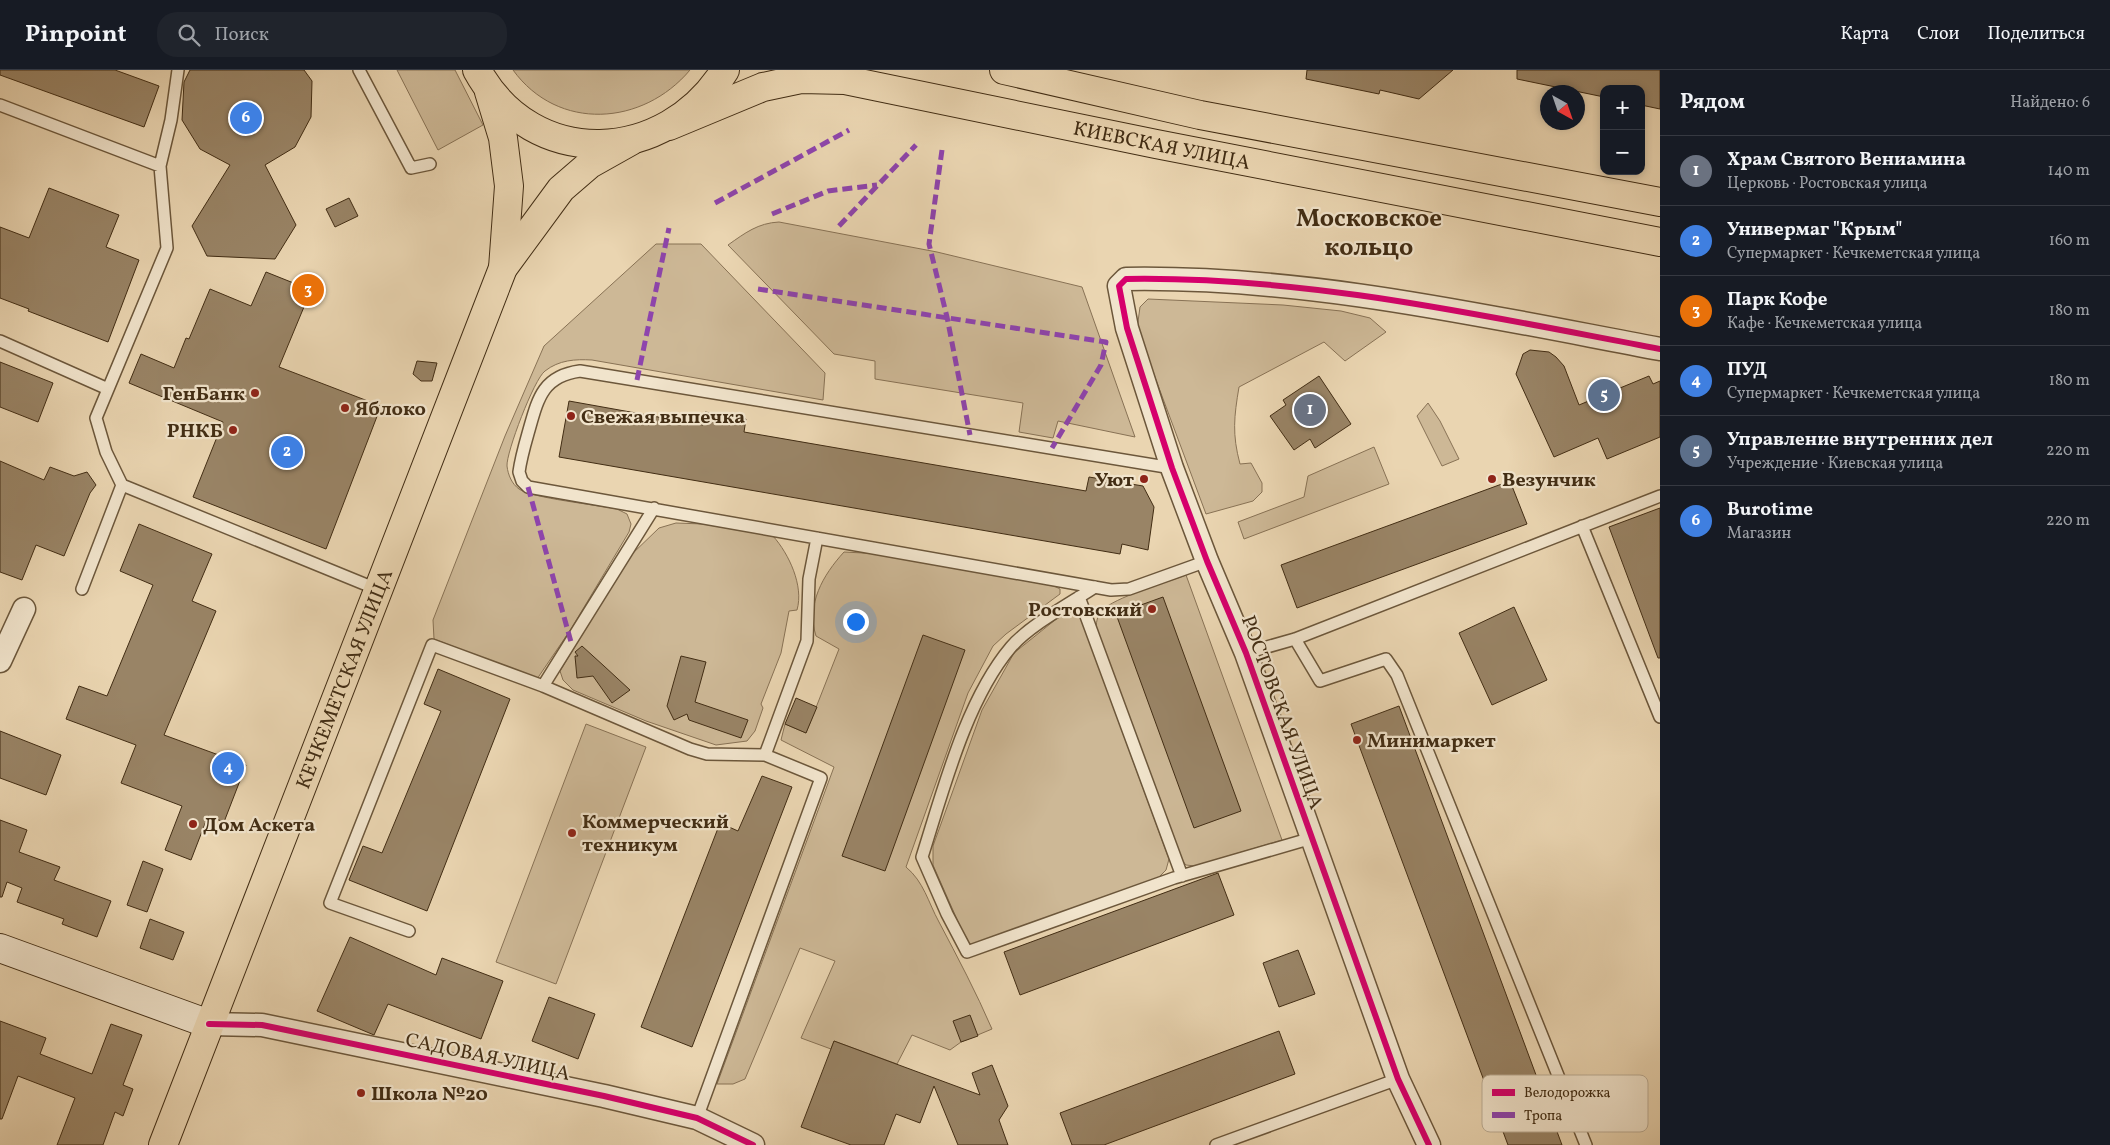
<!DOCTYPE html>
<html lang="ru">
<meta charset="utf-8">
<style>
:root{--surface:#171b24;--page:#20242c;--text:#f1f3f6;--muted:#9ea1a6;--line:#363941;--accent:#c59692}
body{margin:0;font-family:Vollkorn,serif;background:var(--page);color:var(--text)}
.controls{position:absolute;right:15px;top:15px;display:grid;overflow:hidden;border-radius:10px;box-shadow:0 2px 8px #0003}
.controls button{width:45px;height:45px;display:grid;place-items:center;padding:0;border:0;border-bottom:1px solid var(--line);background:var(--surface);color:var(--text);font:25px sans-serif}
.compass{position:absolute;left:1540px;top:15px;width:45px;height:45px;border-radius:50%;background:var(--surface);box-shadow:0 2px 8px #0003;rotate:140deg}
.you{position:absolute;left:855px;top:551px;width:18px;height:18px;margin:-12px;border:4px solid #fff;border-radius:50%;background:#1a73e8;box-shadow:0 0 0 8px #1a73e833}
.badge{display:grid;place-items:center;width:32px;height:32px;border-radius:50%;background:var(--accent);color:#fff;font-size:16px;font-weight:700}
.pin{position:absolute;translate:-50% -50%;border:2px solid #fff;box-shadow:0 1px 5px #0006}
.list{margin:0;padding:0;list-style:none}
h2{display:flex;justify-content:space-between;align-items:center;height:65px;margin:0;padding:0 20px;font-size:21px}
h2 small{font-size:16px;font-weight:400;color:var(--muted)}
.list li{display:grid;grid-template-columns:32px 1fr auto;gap:15px;align-items:center;box-sizing:border-box;height:70px;padding:0 20px;border-top:1px solid var(--line)}
.list b{display:block;font-size:19px;white-space:nowrap}
.list p{margin:0;font-size:16px;white-space:nowrap;color:var(--muted)}
.list em{font-size:16px;font-style:normal;color:var(--muted)}
.icon{flex:none;width:28px;height:28px;fill:none;stroke:currentColor;stroke-width:2;stroke-linecap:round;stroke-linejoin:round}
.map{position:relative;flex:none;width:1660px;height:1075px;overflow:hidden}
header{display:flex;align-items:center;gap:30px;box-sizing:border-box;height:70px;padding:0 25px;background:var(--surface);border-bottom:1px solid var(--line)}
header strong{font-size:24px}
nav{display:flex;gap:28px;margin-inline-start:auto;font-size:18px}
.search{width:350px;height:45px;background:var(--page);display:flex;align-items:center;gap:12px;box-sizing:border-box;padding:0 18px;border-radius:20px;color:var(--muted);font-size:19px}
main{display:flex}
aside{flex:1;background:var(--surface)}
.map>svg:first-child{display:block}
.green{fill:#cdb896;stroke:#887255}
.building{fill:#998466;stroke:#422d14}
.lines{fill:none;stroke-linecap:round;stroke-linejoin:round}
.lane-casing{stroke:#6c573b;stroke-width:14}
.street-casing{stroke:#6c573b;stroke-width:25}
.secondary-casing{stroke:#422d14;stroke-width:30}
.primary-casing{stroke:#422d14;stroke-width:30}
.lane{stroke:#f1e4cc;stroke-width:11}
.street{stroke:#f1e4cc;stroke-width:22}
.secondary{stroke:#f1e4cc;stroke-width:28}
.primary{stroke:#ead5b1;stroke-width:28}
.quiet{stroke:#8e44ad;stroke-width:5;stroke-dasharray:10 5;stroke-linecap:butt}
.cycleway-casing{stroke:#f1e4cc;stroke-width:9}
.cycleway{stroke:#d6006c;stroke-width:6}
.poi-dot{fill:#8f2418;stroke:#f1e4cc;stroke-width:2}
.labels{text-anchor:middle;stroke-width:4.5;stroke-linejoin:round;paint-order:stroke}
.street-label{font-size:20px;fill:#422d14;stroke:#f1e4cc}
.poi-label{font-size:20px;font-weight:bold;fill:#422d14;stroke:#f1e4cc;text-anchor:start}
.district-label{font-size:25px;font-weight:bold;fill:#422d14;stroke:#f1e4cc}
.key{fill:#f1e4cc;stroke:#bcad95;stroke-width:1}
.key-label{font-size:14px;fill:#422d14}
</style>
<header>
<strong>Pinpoint</strong>
<div class="search"><svg class="icon" aria-label="search" viewBox="0 0 24 24"><circle cx="10" cy="10" r="6"/><path d="M15 15l6 6"/></svg>Поиск</div>
<nav><a>Карта</a><a>Слои</a><a>Поделиться</a></nav>
</header>
<main>
<div class="map">
<svg width="1660" height="1075" viewBox="0 0 1660 1075">
<rect width="100%" height="100%" fill="#ead5b1"/>
<filter id="stains"><feTurbulence type="fractalNoise" baseFrequency=".004" numOctaves="4"/><feColorMatrix values="0 0 0 0 .2 0 0 0 0 .09 0 0 0 0 .02 0 0 0 .5 -.17"/></filter>
<radialGradient id="worn" r=".72"><stop offset=".6" stop-color="#630" stop-opacity="0"/><stop offset="1" stop-color="#630" stop-opacity=".3"/></radialGradient>
<path class="green" d="M397 0H455L483 55 438 80Z
M513 0H690C643 56 558 62 513 0Z
M779 152 937 182 1082 217 1135 367 1058 351 1053 368 1019 362 1023 333 875 309V291L834 284 728 175C745 163 758 153 779 152Z
M656 174H701L825 303 823 330 592 290C575 289 559 290 545 301 534 309 506 383 507 396 508 405 512 414 519 419 531 428 598 435 617 439L627 444 631 454 629 462 571 559 537 609 434 569 433 550 505 366 544 276Z
M1148 229 1283 235 1341 241 1370 248 1386 262 1345 291 1324 272 1239 317C1234 347 1232 364 1240 394L1251 393 1262 413V422L1253 431 1206 444 1137 259 1140 237Z
M1428 333 1440 351 1459 389 1442 396 1417 346Z
M1374 377 1389 414 1244 469 1238 452 1304 427 1308 406Z
M676 453 703 454 773 466C789 484 804 516 797 540L789 541 781 583 761 634 763 638 755 661 747 671 716 675 646 651 573 620 563 610 560 601 630 486 659 458Z
M844 482 883 484 1054 516 1060 519V524L1006 564 993 576 968 623 906 797C924 812 928 832 939 852 958 888 976 922 992 959L961 972 950 980 912 965 897 994 834 971 831 979 801 968 835 891 800 878 745 1009 733 1014H717L834 697 781 670 785 654 806 663 839 579 816 566C806 534 823 505 844 482Z
M1186 505 1282 770 1195 796 1186 795 1180 788 1096 560C1096 554 1097 546 1101 541 1115 527 1165 513 1186 505Z
M1073 541 1080 546 1169 789 1166 800 1156 810 973 875 967 872 933 795V776L982 640 1014 583 1060 546Z
M586 654 646 677 556 914 496 892Z"/>
<path class="building" d="M0 0H115L159 16 144 57 0 5Z
M190 0H304L312 11 311 47 295 77 265 95 296 155 275 189 207 186 192 156 230 95 200 79 182 50 184 12Z
M1307 0H1453L1419 29 1380 20 1379 24 1306 9Z
M1517 0H1660V39L1641 35V19H1604V27L1517 9Z
M49 118 119 145 106 177 139 190 108 272 28 241 29 239 0 228V157L29 168Z
M349 128 358 146 335 157 326 139Z
M266 202 311 220 279 297 381 336 326 479 193 427 223 352 129 313 141 284 174 298 186 268 189 269 210 219 251 236Z
M1530 280 1549 282 1556 287 1564 296 1579 335 1649 306 1653 314 1660 311V367L1607 389 1598 368 1554 387 1516 304 1523 284Z
M417 291 437 293 432 311H421L413 304Z
M0 292 53 313 38 352 0 337Z
M1319 306 1351 354 1315 378 1310 369 1294 380 1270 346 1286 335 1283 330Z
M569 331 703 355 705 342 746 349 744 362 1086 421 1089 407 1143 416 1154 437 1148 480 1122 474 1120 484 559 387Z
M0 391 44 410 50 397 74 406 87 402 96 415 90 423 64 486 36 475 22 510 0 502Z
M1510 411 1527 454 1297 538 1281 495Z
M1660 438V588H1658L1609 457Z
M139 454 212 484 192 531 216 541 164 665 246 695 224 752 208 746 191 790 165 780 182 736 121 713 136 675 66 649 79 616 107 626 153 515 120 501Z
M1163 527 1241 741 1194 758 1116 544Z
M1514 537 1547 610 1492 635 1459 563Z
M923 565 965 580 885 801 842 786Z
M582 576 604 596 630 620 612 633 593 606 577 608 575 586H578L575 582Z
M681 586 706 592 695 632 748 650 741 668 689 650 687 644 674 650 667 636Z
M438 599 510 629 427 841 349 810 363 776 382 783 441 641 424 634Z
M796 628 817 637 806 663 785 654Z
M1399 636 1562 1075H1508L1351 654Z
M0 661 61 685 46 725 0 708Z
M762 706 792 717 692 977 641 957 720 753 738 761Z
M0 750 27 760 19 782 60 797 54 810 111 831 97 867 62 854 64 849 17 832 22 818 7 812 2 827H0Z
M143 791 163 799 147 842 127 835Z
M1218 803 1234 845 1020 925 1004 882Z
M150 849 184 862 173 890 140 878Z
M350 867 436 905 442 888 503 911 481 969 388 934 374 965 317 941Z
M1298 880 1315 924 1279 937 1263 893Z
M549 927 595 944 578 989 532 971Z
M970 945 978 966 961 972 953 951Z
M0 951 46 968 40 984 92 1004 111 954 142 965 123 1015 133 1019 123 1046 115 1042 103 1075H57L75 1028 18 1006 2 1049H0Z
M1279 961 1295 1004 1104 1075H1072L1060 1043Z
M834 971 980 1025 972 1003 992 995 1008 1036 999 1050 1008 1075H958L934 1016 920 1053 896 1044 884 1075H851L801 1057Z"/>
<g class="lines">
<defs>
<path id="lane" d="M178 0 171 50 160 96 167 178 96 348 106 382 122 415 379 520
M359 0 411 98 430 94
M0 35 160 96
M0 271 108 319
M1172 398 580 301C543 306 538 328 529 360 525 374 521 387 519 402L522 411 528 417 1111 520 1129 519 1207 491
M1582 456 1660 647
M1095 517C1071 533 1030 555 1011 577 966 630 943 721 922 787L947 844 967 882 1174 808 1312 768
M82 519 122 415
M1079 527 1182 806
M1295 569 1320 611 1386 589 1397 605 1586 1075
M1246 583 1295 569 1660 426
M543 616 654 438
M765 685 807 571 809 509 817 468
M409 861 330 833 432 575 543 616 690 679 707 684 765 685 821 708 697 1048
M1216 1075 1398 1009"/>
<path id="street" d="M0 591 24 539
M209 954 262 955 604 1026 697 1048 753 1075
M1429 1075 1398 1009 1246 583 1207 491 1172 398 1127 258 1119 216 1126 209C1306 206 1484 246 1660 279"/>
<path id="secondary" d="M0 878 209 954"/>
<g id="primary">
<path d="M477 0C533 102 666 95 725 0"/>
<path d="M1004 0 1200 45 1660 132"/>
<path d="M489 22 503 68 509 116 503 198"/>
<path id="s1" d="M669 56 763 17 801 9 845 10 1156 74 1660 172"/>
<path id="s2" d="M163 1075 503 198 561 119 590 94 631 71"/>
</g>
</defs>
<use href="#lane" class="lane-casing"/>
<use href="#street" class="street-casing"/>
<use href="#secondary" class="secondary-casing"/>
<use href="#primary" class="primary-casing"/>
<use href="#lane" class="lane"/>
<use href="#street" class="street"/>
<use href="#secondary" class="secondary"/>
<use href="#primary" class="primary"/>
<path class="quiet" d="M942 80 929 174 947 247 970 365
M715 133 849 60
M772 144 828 121 877 115
M839 156 916 75
M758 219 1106 272 1101 295 1052 378
M637 310 669 158
M528 417 571 572"/>
<defs>
<path id="cycleway" d="M209 954 262 955 604 1026 697 1048 753 1075
M1429 1075 1398 1009 1246 583 1207 491 1172 398 1127 258 1119 216 1126 209C1306 206 1484 246 1660 279"/>
</defs>
<use href="#cycleway" class="cycleway-casing"/>
<use href="#cycleway" class="cycleway"/>
</g>
<g class="poi-dot">
<circle cx="255" cy="323" r="5"/>
<circle cx="345" cy="338" r="5"/>
<circle cx="571" cy="346" r="5"/>
<circle cx="233" cy="360" r="5"/>
<circle cx="1144" cy="409" r="5"/>
<circle cx="1492" cy="409" r="5"/>
<circle cx="1152" cy="539" r="5"/>
<circle cx="1357" cy="670" r="5"/>
<circle cx="193" cy="754" r="5"/>
<circle cx="572" cy="763" r="5"/>
<circle cx="361" cy="1023" r="5"/>
</g>
<g class="labels">
<g class="street-label">
<text dy="7" stroke="none"><textPath href="#s1" startOffset="508">КИЕВСКАЯ УЛИЦА</textPath></text>
<text dy="7" stroke="none"><textPath href="#s2" startOffset="500">КЕЧКЕМЕТСКАЯ УЛИЦА</textPath></text>
<text transform="translate(1283 642) rotate(70)" y="7">РОСТОВСКАЯ УЛИЦА</text>
<text transform="translate(488 986) rotate(12)" y="7">САДОВАЯ УЛИЦА</text>
</g>
<g class="poi-label">
<text x="245" y="330" text-anchor="end">ГенБанк</text>
<text x="355" y="345">Яблоко</text>
<text x="581" y="353">Свежая выпечка</text>
<text x="223" y="367" text-anchor="end">РНКБ</text>
<text x="1134" y="416" text-anchor="end">Уют</text>
<text x="1502" y="416">Везунчик</text>
<text x="1142" y="546" text-anchor="end">Ростовский</text>
<text x="1367" y="677">Минимаркет</text>
<text x="582" y="758">Коммерческий<tspan x="582" dy="23">техникум</tspan></text>
<text x="203" y="761">Дом Аскета</text>
<text x="371" y="1030">Школа №20</text>
</g>
<g class="district-label">
<text x="1369" y="156">Московское<tspan x="1369" dy="29">кольцо</tspan></text>
</g>
</g>
<rect x="1482" y="1005" width="166" height="57" rx="8" class="key"/>
<rect x="1492" y="1019" width="23" height="7" fill="#d6006c"/>
<rect x="1492" y="1042" width="23" height="6" fill="#8e44ad"/>
<g class="key-label">
<text x="1524" y="1027">Велодорожка</text>
<text x="1524" y="1050">Тропа</text>
</g>
<rect width="100%" height="100%" filter="url(#stains)"/>
<rect width="100%" height="100%" fill="url(#worn)"/>
</svg>
<div class="controls">
<button>+</button>
<button>−</button>
</div>
<svg class="compass" viewBox="-18 -18 36 36"><path d="M0-13l5 13h-10z" fill="#e53935"/><path d="M0 13l5-13h-10z" fill="#9ea1a6"/></svg>
<div class="you"></div>
<div class="pin badge" style="left:1310px;top:340px;background:#6b7280">1</div>
<div class="pin badge" style="left:287px;top:382px;background:#3f7fe0">2</div>
<div class="pin badge" style="left:308px;top:220px;background:#e8710a">3</div>
<div class="pin badge" style="left:228px;top:698px;background:#3f7fe0">4</div>
<div class="pin badge" style="left:1604px;top:325px;background:#5c6f8a">5</div>
<div class="pin badge" style="left:246px;top:48px;background:#3f7fe0">6</div>
</div>
<aside>
<h2>Рядом<small>Найдено: 6</small></h2>
<ul class="list">
<li><span class="badge" style="background:#6b7280">1</span><div><b>Храм Святого Вениамина</b><p>Церковь · Ростовская улица</p></div><em>140 m</em></li>
<li><span class="badge" style="background:#3f7fe0">2</span><div><b>Универмаг &quot;Крым&quot;</b><p>Супермаркет · Кечкеметская улица</p></div><em>160 m</em></li>
<li><span class="badge" style="background:#e8710a">3</span><div><b>Парк Кофе</b><p>Кафе · Кечкеметская улица</p></div><em>180 m</em></li>
<li><span class="badge" style="background:#3f7fe0">4</span><div><b>ПУД</b><p>Супермаркет · Кечкеметская улица</p></div><em>180 m</em></li>
<li><span class="badge" style="background:#5c6f8a">5</span><div><b>Управление внутренних дел</b><p>Учреждение · Киевская улица</p></div><em>220 m</em></li>
<li><span class="badge" style="background:#3f7fe0">6</span><div><b>Burotime</b><p>Магазин</p></div><em>220 m</em></li>
</ul>
</aside>
</main>
